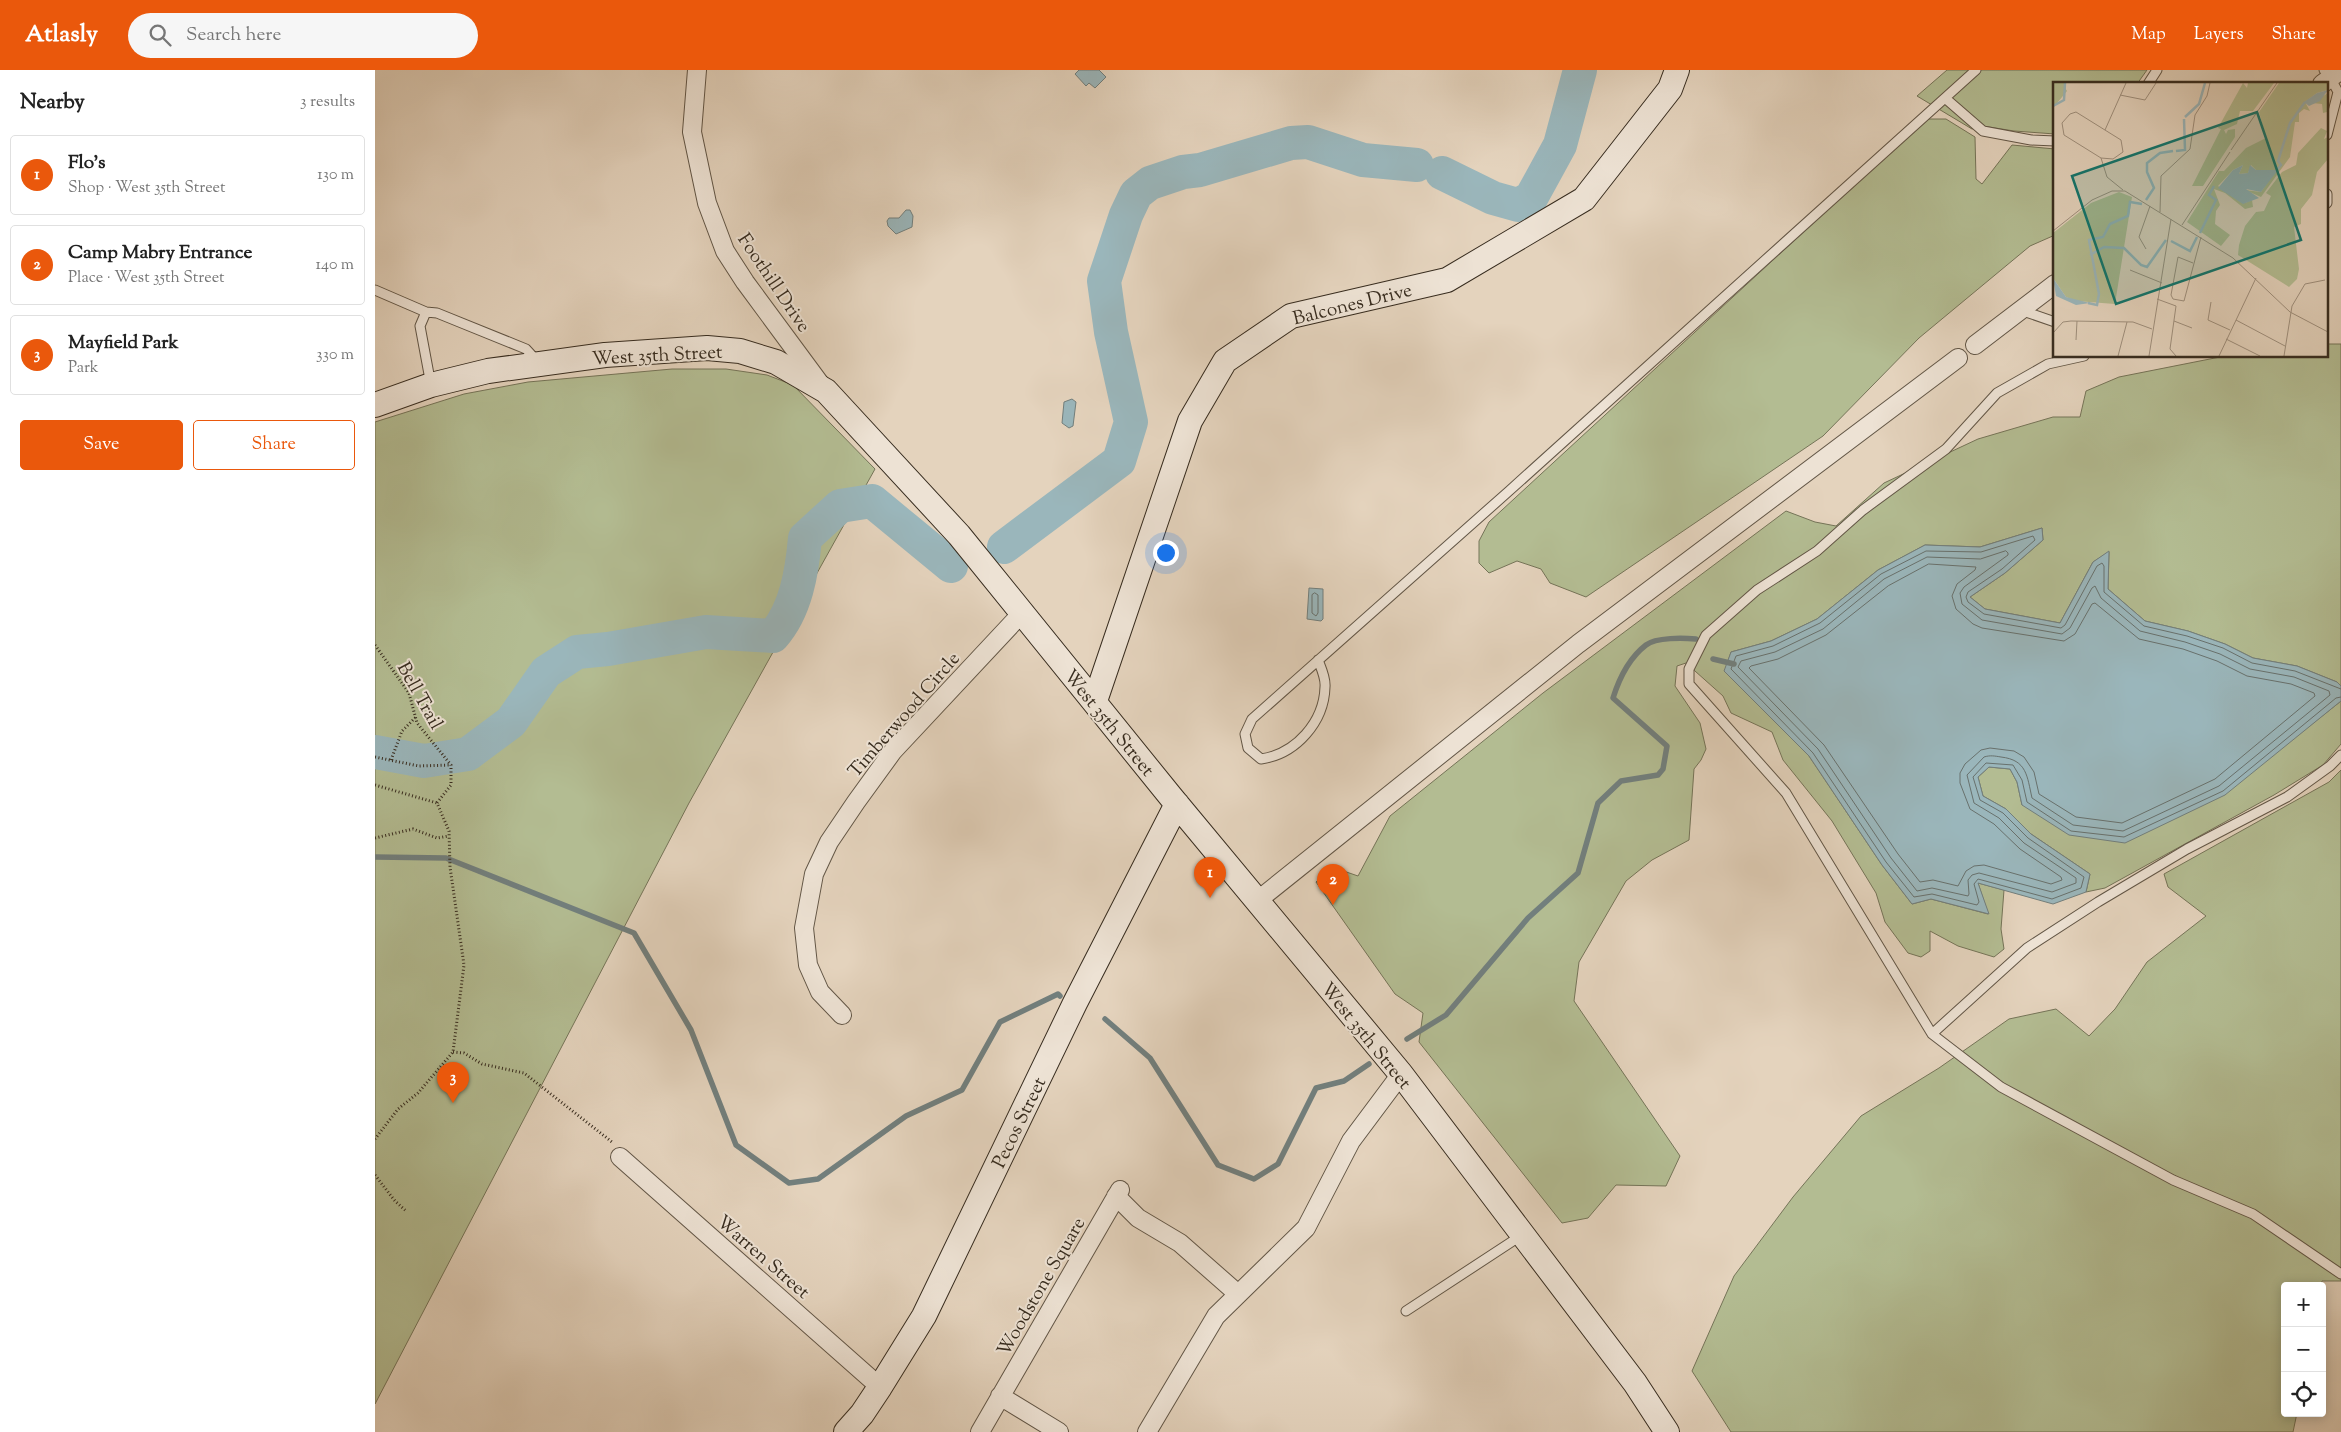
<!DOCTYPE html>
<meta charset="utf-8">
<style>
:root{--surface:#fff;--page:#f6f6f6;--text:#222;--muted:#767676;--line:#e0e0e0;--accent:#ea580c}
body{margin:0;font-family:"Sorts Mill Goudy",serif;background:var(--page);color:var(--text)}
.controls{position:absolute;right:15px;bottom:15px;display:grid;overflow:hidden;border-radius:5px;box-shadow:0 2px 12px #0003}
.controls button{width:45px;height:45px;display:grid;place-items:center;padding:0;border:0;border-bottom:1px solid var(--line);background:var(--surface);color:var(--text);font:25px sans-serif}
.you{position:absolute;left:790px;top:482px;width:18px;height:18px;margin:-12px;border:4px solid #fff;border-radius:50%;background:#1a73e8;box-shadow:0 0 0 8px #1a73e833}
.badge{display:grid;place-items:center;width:32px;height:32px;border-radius:50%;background:var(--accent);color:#fff;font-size:16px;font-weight:700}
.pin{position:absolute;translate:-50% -41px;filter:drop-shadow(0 1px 2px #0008)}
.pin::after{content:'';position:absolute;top:26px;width:18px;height:15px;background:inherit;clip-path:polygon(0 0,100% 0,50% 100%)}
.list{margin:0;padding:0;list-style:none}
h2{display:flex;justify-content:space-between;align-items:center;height:65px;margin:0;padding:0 20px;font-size:21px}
h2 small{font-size:16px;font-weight:400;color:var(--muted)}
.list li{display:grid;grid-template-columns:32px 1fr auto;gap:15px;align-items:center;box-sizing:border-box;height:80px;margin:0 10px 10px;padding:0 10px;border:1px solid var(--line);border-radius:5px}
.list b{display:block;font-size:19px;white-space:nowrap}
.list p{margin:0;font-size:16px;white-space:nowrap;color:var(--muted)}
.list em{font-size:16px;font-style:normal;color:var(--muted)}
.actions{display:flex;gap:10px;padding:15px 20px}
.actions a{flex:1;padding:11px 0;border:1px solid var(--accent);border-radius:5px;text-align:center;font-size:18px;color:var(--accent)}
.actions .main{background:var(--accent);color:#fff}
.icon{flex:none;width:28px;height:28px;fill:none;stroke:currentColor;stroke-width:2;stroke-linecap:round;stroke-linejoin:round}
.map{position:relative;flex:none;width:1966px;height:1362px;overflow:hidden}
header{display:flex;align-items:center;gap:30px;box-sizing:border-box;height:70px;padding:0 25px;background:var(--accent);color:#fff}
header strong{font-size:24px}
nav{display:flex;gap:28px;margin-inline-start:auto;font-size:18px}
.search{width:350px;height:45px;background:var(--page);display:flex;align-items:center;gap:12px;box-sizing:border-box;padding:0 18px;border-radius:28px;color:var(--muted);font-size:19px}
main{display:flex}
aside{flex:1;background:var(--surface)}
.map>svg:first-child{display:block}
.green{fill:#b3bc92;stroke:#757458}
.water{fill:#9ab6bb;stroke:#727f7d}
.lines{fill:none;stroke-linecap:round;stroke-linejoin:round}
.shore{stroke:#68716d;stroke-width:1}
.stream{stroke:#727f7d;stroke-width:5.5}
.river{stroke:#9ab6bb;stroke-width:34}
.lane-casing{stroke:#625646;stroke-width:11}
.street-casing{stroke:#625646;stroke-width:20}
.secondary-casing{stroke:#372c1f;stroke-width:26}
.path{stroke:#372c1f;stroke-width:3;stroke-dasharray:1 2.5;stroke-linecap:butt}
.lane{stroke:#ede2d4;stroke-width:9}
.street{stroke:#ede2d4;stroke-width:18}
.secondary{stroke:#ede2d4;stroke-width:24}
.labels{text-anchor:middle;stroke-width:4;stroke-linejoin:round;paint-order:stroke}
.street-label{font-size:19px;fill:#372c1f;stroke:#ede2d4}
.inset-river{fill:none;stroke:#9ab6bb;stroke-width:2.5}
.inset-road{fill:none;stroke:#9f907e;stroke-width:1}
.view{fill:#0f766e;fill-opacity:0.15;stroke:#0f766e;stroke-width:2.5}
.inset-edge{fill:none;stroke:#372c1f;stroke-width:2.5}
</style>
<header>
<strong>Atlasly</strong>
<div class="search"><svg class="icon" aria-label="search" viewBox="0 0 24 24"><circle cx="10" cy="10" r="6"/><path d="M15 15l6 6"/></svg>Search here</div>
<nav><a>Map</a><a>Layers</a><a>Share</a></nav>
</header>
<main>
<aside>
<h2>Nearby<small>3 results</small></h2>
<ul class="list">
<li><span class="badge">1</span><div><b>Flo's</b><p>Shop · West 35th Street</p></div><em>130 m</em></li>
<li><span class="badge">2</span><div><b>Camp Mabry Entrance</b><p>Place · West 35th Street</p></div><em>140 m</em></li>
<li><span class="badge">3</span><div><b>Mayfield Park</b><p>Park</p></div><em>330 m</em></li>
</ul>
<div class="actions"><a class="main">Save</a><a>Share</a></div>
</aside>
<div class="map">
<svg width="1966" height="1362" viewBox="0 0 1966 1362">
<rect width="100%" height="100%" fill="#e4d3bd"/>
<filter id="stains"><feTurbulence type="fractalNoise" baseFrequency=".004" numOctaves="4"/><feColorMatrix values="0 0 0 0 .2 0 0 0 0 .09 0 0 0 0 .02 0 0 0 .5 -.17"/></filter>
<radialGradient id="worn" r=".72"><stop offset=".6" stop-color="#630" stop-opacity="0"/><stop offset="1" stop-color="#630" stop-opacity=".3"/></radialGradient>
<path class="green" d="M1572 0H1772L1762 14H1680V64L1639 61 1608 56 1597 59 1542 26Z
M1551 49H1571L1600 67 1601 109 1607 114 1637 75 1680 79V165L1655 176 1544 268 1448 366 1211 527 1175 513 1166 499 1142 491 1114 503 1104 493V471L1114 452Z
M1952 274H1966V616L1962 612 1922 596 1878 588 1850 574 1813 561 1770 551 1733 519 1734 482 1718 492 1685 553 1610 539 1595 527 1630 503 1668 470 1667 458 1605 477 1550 475 1503 500 1442 549 1396 571 1356 582 1350 601 1434 686 1507 795 1537 834 1556 829 1613 844 1603 813 1629 820 1626 859 1629 879 1619 887 1583 876 1555 861V881L1546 887 1533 883 1510 852 1501 823 1457 751 1408 690 1397 662 1356 643 1348 626 1311 593 1302 596 1300 616 1325 653 1331 679 1326 690 1319 699 1314 770 1277 790 1251 811 1204 892 1199 931 1305 1086 1291 1116 1241 1115 1213 1148 1187 1153 1044 972 1048 943 1020 924 941 812 957 797 983 806 1015 746 1168 623 1411 441 1440 452 1461 456 1509 413 1603 369 1678 347H1705L1711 321 1744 307 1850 286H1952Z
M297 299H351L392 305 418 315 500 399 314 733 0 1334V352L89 324 153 312Z
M1966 631V674L1948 695 1899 725 1730 818 1711 822 1715 804 1656 764 1631 739 1608 726 1603 707 1614 697 1635 699 1642 712 1647 735 1909 676Z
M1966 700V1211H1947L1946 1216H1910V1343H1922L1918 1362H1356L1317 1301 1359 1206 1418 1127 1486 1046 1564 998 1634 949 1681 939 1714 966 1740 939 1772 892 1831 846 1793 817 1789 804 1954 712Z"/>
<path class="water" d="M704 0H724L731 7 720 18 714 13 711 16 700 4Z
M531 140H535L538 146 537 157 521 164 513 156 512 151 514 148H524Z
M697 329 701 332 698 356 694 358 687 353 689 332Z
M1667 458 1668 470 1630 503 1595 527 1610 539 1685 553 1718 492 1734 481 1733 519 1770 551 1813 561 1850 574 1878 588 1922 596 1962 612 1966 616V631L1850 725 1750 773 1694 765 1647 735 1642 712 1635 699 1614 697 1603 707 1608 726 1631 739 1656 764 1715 804 1711 822 1678 834 1603 813 1614 844 1556 829 1537 834 1507 795 1434 686 1349 601 1356 582 1396 571 1442 549 1503 500 1550 475 1605 477Z
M934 518 948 519V549L946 551 932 549Z"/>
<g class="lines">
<path class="shore" d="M1631 481 1633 483V485L1589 517 1585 523 1587 534 1607 550 1687 564 1695 558 1717 518 1720 516 1726 528 1765 561 1810 572 1845 584 1875 599 1919 607 1954 621 1955 625 1844 716 1748 761 1698 755 1657 728C1652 706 1652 690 1626 687 1620 686 1615 685 1609 687L1592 705 1599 733 1624 748 1649 773 1701 808V813L1677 822 1604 803 1597 805 1593 810 1594 824 1593 826 1557 818 1542 821 1516 788 1443 679 1363 597 1366 591 1400 582 1448 559 1509 509 1552 487 1605 489Z
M1554 494 1601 497 1600 500 1582 514 1577 526 1581 539 1598 554 1607 558 1689 571 1700 564 1717 534 1720 533 1764 569 1808 579 1842 591 1872 606 1916 614 1939 623 1940 626 1840 709 1747 753 1701 747 1664 724 1659 702 1649 687 1639 681 1615 678 1606 680 1590 694 1585 703V713L1595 739 1619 754 1645 779 1686 807 1687 810 1676 814 1609 795 1599 796 1591 801 1583 816 1558 810 1545 812 1523 784 1449 675 1374 598 1376 596 1403 589 1451 565 1513 516Z
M940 523 943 525V543L941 546 937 543V525Z
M1966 619 1920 601 1877 593 1848 578 1812 566 1769 556 1729 522V496L1727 493 1722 496 1690 555 1686 558 1609 544 1593 532 1591 527 1593 522 1627 499 1660 470 1658 466 1606 482 1551 481 1506 504 1445 553 1398 576 1361 586 1356 599 1438 683 1511 792 1539 827 1557 824 1602 835 1604 832 1599 814 1603 809 1677 829 1706 818 1709 807 1653 768 1628 743 1605 730 1598 707 1611 693 1638 695 1647 710 1652 732 1696 761 1749 767 1848 721 1961 628 1966 627"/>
<path class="stream" d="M1338 589 1359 594
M0 787 71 788 259 863 316 960 361 1075 414 1113 443 1109 531 1046 587 1020 625 952 683 924 685 926
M730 949 775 988 843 1095 879 1109 903 1094 941 1018 969 1011 994 994
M1032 969 1071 945 1153 848 1203 803 1223 733 1246 711 1283 705 1288 699 1292 676 1238 628C1244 609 1254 588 1271 575 1281 567 1309 568 1321 569"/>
<path class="river" d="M1067 103 1118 128 1143 135 1156 128 1185 75 1205 0
M629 477 744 391 756 352 736 262 729 211 751 145 761 124 775 113 808 102 825 100 916 73 933 72 988 90 1042 95
M0 682 49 691 93 684 136 652 171 602 202 582 233 579 331 562 398 566C421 540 427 502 430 468L465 436 497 431 576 496"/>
<defs>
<path id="lane" d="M1949 0 1955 7 1963 22 1952 65
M1773 14 1782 0
M1570 28 1608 61 1656 70 1680 71
M1952 124V133
M0 220 51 242 62 243 151 279 163 292
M1645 240 1680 252
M51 242 45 256 56 315
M1709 286 1673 294 1622 323 1571 379 1488 440 1442 481 1382 520 1331 565 1314 599V614L1411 723 1557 964 1626 1017 1798 1110 1878 1144 1966 1204
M943 590C946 598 951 608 950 617 949 652 921 684 886 689L873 678 870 664 877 649 1134 421 1601 0
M1557 964 1652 878 1723 832 1812 779 1912 727 1955 696 1966 685
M1031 1241 1147 1165"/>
<path id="street" d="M322 0 317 62 332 133 350 181 370 212 446 315
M1947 14 1966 0
M1600 275 1680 214
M882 831 1203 574 1583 288
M467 945 445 922 433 895 429 858 439 804 454 772 481 732 518 681 647 543
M245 1087 505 1317
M741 1126 763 1148 805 1173 863 1224
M625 1326 684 1362
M605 1362 745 1120
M772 1362 841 1246 931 1158 976 1071 1026 1004"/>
<path id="secondary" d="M0 335 56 315 113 301 230 285 332 278 365 281 401 292 451 321 584 465 796 727 1026 1004 1260 1313 1292 1362
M720 631 815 351 850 291 916 246 1072 210 1209 129 1295 19 1302 0
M471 1362 487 1344 505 1317 549 1246 700 933 802 734"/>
</defs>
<use href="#lane" class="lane-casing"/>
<use href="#street" class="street-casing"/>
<use href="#secondary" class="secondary-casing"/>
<path class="path" d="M0 575 34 623 42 653 76 695V715L62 733 74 761 75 797 89 895 78 982 43 1023 23 1039 0 1069
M0 687 44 696 76 695
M16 690 27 661 41 647
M0 715 62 733
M0 768 38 759 62 768 74 766
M78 982 89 983 107 994 149 1003 237 1072
M0 1105 20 1131 31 1141"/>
<use href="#lane" class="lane"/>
<use href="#street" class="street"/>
<use href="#secondary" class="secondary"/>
</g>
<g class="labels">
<g class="street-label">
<text transform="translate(400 212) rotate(56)" y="7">Foothill Drive</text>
<text transform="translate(977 233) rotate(-14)" y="7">Balcones Drive</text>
<text transform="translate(282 284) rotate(-3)" y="7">West 35th Street</text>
<text transform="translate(46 625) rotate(61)" y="7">Bell Trail</text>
<text transform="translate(528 644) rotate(-49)" y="7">Timberwood Circle</text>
<text transform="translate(735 652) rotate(51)" y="7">West 35th Street</text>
<text transform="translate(992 965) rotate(51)" y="7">West 35th Street</text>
<text transform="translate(643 1052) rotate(-64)" y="7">Pecos Street</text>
<text transform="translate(389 1186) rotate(41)" y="7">Warren Street</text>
<text transform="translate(665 1216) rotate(-60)" y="7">Woodstone Square</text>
</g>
</g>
<g transform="translate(1678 12)">
<rect width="275" height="275" fill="#e4d3bd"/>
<path d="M0 1H12L11 4 14 9 0 26ZM190 1 194 6 195 1H221L200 29H187L184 42 171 48 173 52 175 48 182 47V55L150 104H139L168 47 165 46ZM226 1H275V8L264 11 252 20 257 29 251 27 246 31V40H242L237 75 208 115 192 108 208 110 223 88H203L198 83 195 91 186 92 190 83 180 88 165 104 192 121 199 118 200 125 192 127 172 111 161 107 167 123 163 129 162 142 177 153 168 164 134 140 166 89H171L193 66 213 56 206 30ZM275 11 274 30 270 31 269 22 259 21ZM268 46 274 49 271 57 275 55V77L264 90 259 113 248 127V142L241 145 246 187 244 197 236 205 185 173 186 163 192 144 203 130 211 129 218 114 213 111 229 90 243 83 245 71ZM66 110 79 115 62 222 23 219 13 215 0 196V151L38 121Z" fill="#b3bc92"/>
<path d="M275 8 267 19 256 24 251 20 264 11ZM190 83 186 92 195 91 197 83 203 88H225L208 110 193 107 206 116 190 122 165 106 180 88ZM0 196 13 215 37 221 23 223 3 214Z" fill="#9ab6bb"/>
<path class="inset-river" d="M0 24 11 18 12 1M132 35 146 22 152 1M123 69 132 68 131 37M223 89 228 83 225 79 237 41 252 20M93 118 101 106 94 90V81L107 71 120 69M147 151 163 118 156 113 161 104M118 159 137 169 144 155M37 173 51 165 71 166 88 183 94 185 113 158M35 221 44 223 46 212 36 158 50 155 57 142 75 134 77 120 89 122"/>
<path class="inset-road" d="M67 13 92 18 103 1M23 30 68 58 70 70 60 77 48 76 11 53 9 41 17 32ZM52 48 73 1M178 68 224 1M48 76 54 95 70 108M107 130 108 94 137 67 142 33 154 14 157 1M129 143 177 70M0 149 39 118 59 109H72L180 176 237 230 275 250M93 167 86 155 97 124M125 175 118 213 120 217 131 219 148 155M125 175 140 181M77 188 109 201M104 217 123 224 117 267 123 274M158 220 155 238 177 248M183 238 232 264M121 239 139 246M0 251 10 240 18 239 80 240 99 247M173 257 207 274M23 258 24 239M65 274 74 240M96 274 118 137M166 274 203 196M231 274 239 224 252 202 272 198"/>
<path class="view" d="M204 30 248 158 63 222 19 94Z"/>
<rect width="275" height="275" class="inset-edge"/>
</g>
<rect width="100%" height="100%" filter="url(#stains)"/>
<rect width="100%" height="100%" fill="url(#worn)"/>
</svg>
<div class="controls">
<button>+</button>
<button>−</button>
<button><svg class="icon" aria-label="locate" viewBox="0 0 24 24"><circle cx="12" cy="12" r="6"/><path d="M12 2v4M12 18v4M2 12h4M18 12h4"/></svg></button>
</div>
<div class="you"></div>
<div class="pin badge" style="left:835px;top:828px">1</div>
<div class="pin badge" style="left:958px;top:835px">2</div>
<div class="pin badge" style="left:78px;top:1033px">3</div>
</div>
</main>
